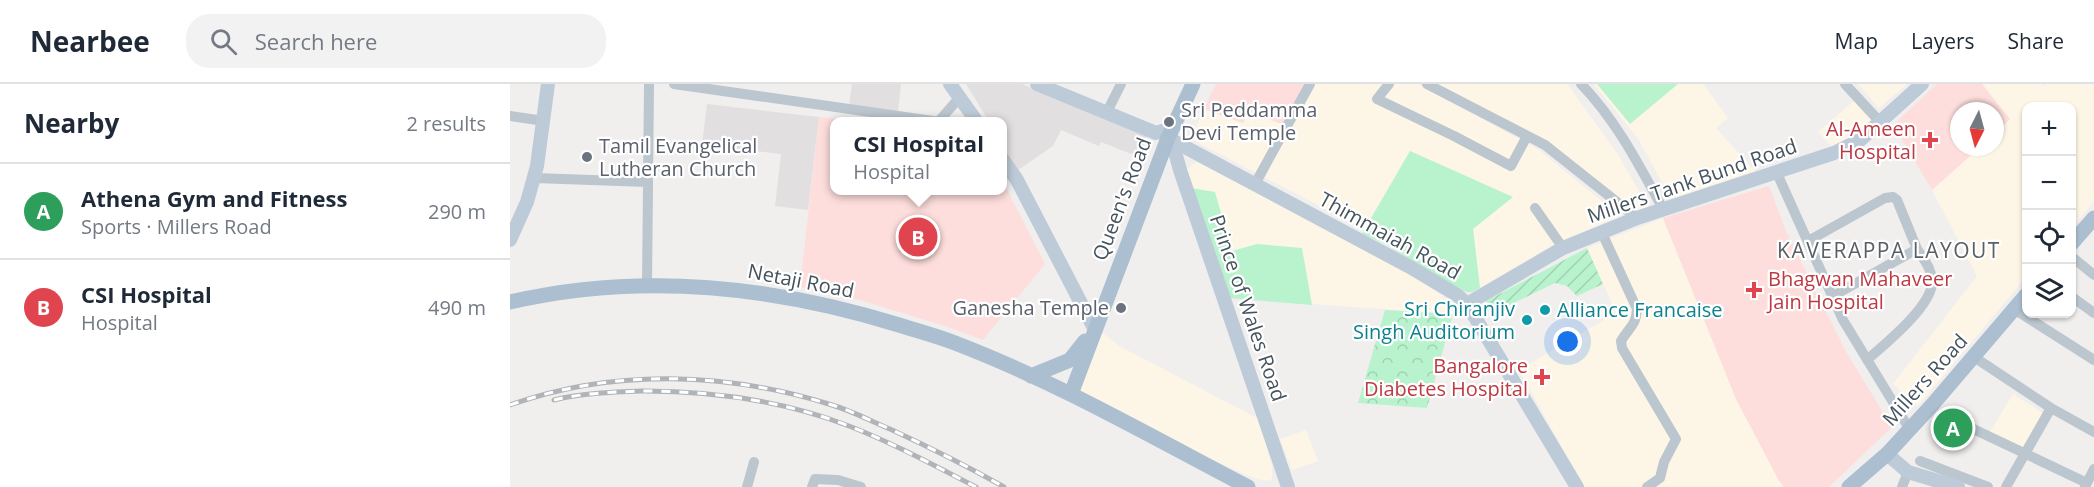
<!DOCTYPE html>
<meta charset="utf-8">
<style>
:root{--surface:#fff;--page:#f2f2f3;--text:#1f2937;--muted:#747a83;--line:#e0e1e3;--accent:#b45309}
body{margin:0;font-family:"Open Sans",sans-serif;background:var(--page);color:var(--text)}
.controls{position:absolute;right:18px;top:18px;display:grid;overflow:hidden;border-radius:12px;box-shadow:0 2px 4px #0004}
.controls button{width:54px;height:54px;display:grid;place-items:center;padding:0;border:0;border-bottom:2px solid var(--line);background:var(--surface);color:var(--text);font:30px sans-serif}
.compass{position:absolute;left:1440px;top:18px;width:54px;height:54px;border-radius:50%;background:var(--surface);box-shadow:0 2px 4px #0004;rotate:186deg}
.you{position:absolute;left:1058px;top:258px;width:21px;height:21px;margin:-15px;border:4px solid #fff;border-radius:50%;background:#1a73e8;box-shadow:0 0 0 9px #1a73e833}
.badge{display:grid;place-items:center;width:39px;height:39px;border-radius:50%;background:var(--accent);color:#fff;font-size:20px;font-weight:700}
.pin{position:absolute;translate:-50% -50%;border:3px solid #fff;box-shadow:0 2px 6px #0006}
.popup{position:absolute;left:320px;top:33px;width:177px;height:78px;box-sizing:border-box;display:grid;place-content:center;border-radius:12px;background:var(--surface);filter:drop-shadow(0 2px 4px #0005);font-size:20px;white-space:nowrap;color:var(--muted)}
.popup b{font-size:22px;color:var(--text)}
.popup::after{content:'';position:absolute;left:50%;top:100%;margin-left:-12px;border:12px solid transparent;border-top-color:var(--surface)}
.list{margin:0;padding:0;list-style:none}
h2{display:flex;justify-content:space-between;align-items:center;height:78px;margin:0;padding:0 24px;font-size:26px}
h2 small{font-size:20px;font-weight:400;color:var(--muted)}
.list li{display:grid;grid-template-columns:39px 1fr auto;gap:18px;align-items:center;box-sizing:border-box;height:96px;padding:0 24px;border-top:2px solid var(--line)}
.list b{display:block;font-size:22px;white-space:nowrap}
.list p{margin:0;font-size:20px;white-space:nowrap;color:var(--muted)}
.list em{font-size:20px;font-style:normal;color:var(--muted)}
.icon{flex:none;width:33px;height:33px;fill:none;stroke:currentColor;stroke-width:2;stroke-linecap:round;stroke-linejoin:round}
.map{position:relative;flex:none;width:1584px;height:403px;overflow:hidden}
header{display:flex;align-items:center;gap:36px;box-sizing:border-box;height:84px;padding:0 30px;background:var(--surface);border-bottom:2px solid var(--line)}
header strong{font-size:28px}
nav{display:flex;gap:33px;margin-inline-start:auto;font-size:21px}
.search{width:420px;height:54px;background:var(--page);display:flex;align-items:center;gap:15px;box-sizing:border-box;padding:0 21px;border-radius:24px;color:var(--muted);font-size:22px}
main{display:flex}
aside{flex:1;background:var(--surface)}
.map>svg:first-child{display:block}
.commercial{fill:#fdf6e6}
.education{fill:#e2dfe0}
.medical{fill:#fddedc}
.grass{fill:#b8f3cd}
.forest{fill:url(#forest-crowns)}
.garden{fill:url(#garden-furrows)}
.lines{fill:none;stroke-linecap:round;stroke-linejoin:round}
.street{stroke:#bbc6cf;stroke-width:10}
.secondary{stroke:#bdcad7;stroke-width:14}
.primary{stroke:#abbfd0;stroke-width:15}
.rail-casing{stroke:#b0b4b9;stroke-width:5}
.rail{stroke:#fff;stroke-width:3;stroke-dasharray:9;stroke-linecap:butt}
.worship-dot{fill:#6b7280;stroke:#fff;stroke-width:2}
.health-dot{fill:#e0444e;stroke:#fff;stroke-width:2}
.culture-dot{fill:#0f9aa8;stroke:#fff;stroke-width:2}
.labels{text-anchor:middle;stroke-width:4.5;stroke-linejoin:round;paint-order:stroke}
.worship-label{font-size:20px;fill:#5b616d;stroke:#fff;text-anchor:start}
.health-label{font-size:20px;fill:#be3a42;stroke:#fff;text-anchor:end}
.street-label{font-size:20px;fill:#45535d;stroke:#fff}
.culture-label{font-size:20px;fill:#0d838f;stroke:#fff;text-anchor:end}
.neighbourhood-label{font-size:21px;letter-spacing:1.5px;fill:#5a5f64;stroke:#fff}
</style>
<header>
<strong>Nearbee</strong>
<div class="search"><svg class="icon" aria-label="search" viewBox="0 0 24 24"><circle cx="10" cy="10" r="6"/><path d="M15 15l6 6"/></svg>Search here</div>
<nav><a>Map</a><a>Layers</a><a>Share</a></nav>
</header>
<main>
<aside>
<h2>Nearby<small>2 results</small></h2>
<ul class="list">
<li><span class="badge" style="background:#2e9e5b">A</span><div><b>Athena Gym and Fitness</b><p>Sports · Millers Road</p></div><em>290 m</em></li>
<li><span class="badge" style="background:#e0444e">B</span><div><b>CSI Hospital</b><p>Hospital</p></div><em>490 m</em></li>
</ul>
</aside>
<div class="map">
<svg width="1584" height="403" viewBox="0 0 1584 403">
<defs>
<pattern id="forest-crowns" width="20" height="18" patternUnits="userSpaceOnUse" patternTransform="scale(1.5)"><rect width="20" height="18" fill="#b8f3cd"/><path d="M2 6a3 3 0 1 1 6 0M12 15a3 3 0 1 1 6 0" fill="none" stroke="#a0d2b2"/></pattern>
<pattern id="garden-furrows" width="10" height="10" patternUnits="userSpaceOnUse" patternTransform="scale(1.5)"><rect width="10" height="10" fill="#b8f3cd"/><path d="M-1 1l2-2M0 10L10 0M9 11l2-2" fill="none" stroke="#a0d2b2"/></pattern>
</defs>
<rect width="100%" height="100%" fill="#f1eeee"/>
<path class="commercial" d="M796 0H908L1029 66 1110 132 1046 159 970 204 963 145 1002 113 900 67 854 145 681 55 694 25 733 39 739 27Z
M927 0H1057L1107 69 1138 123 1127 127 1043 62Z
M1084 0H1193L1218 34 1206 44 1245 87 1161 115 1129 56Z
M1348 0H1397L1369 24Z
M1472 0H1531L1533 2 1536 0H1584V117L1562 144V22H1516V193L1408 322 1383 300 1467 192 1422 106 1470 63H1485V49L1500 35Z
M1345 16 1362 35 1336 57 1322 62 1308 48Z
M687 78 897 188 931 211 941 221 943 230 719 214 676 86Z
M1153 134 1226 315 1274 403H1074L1009 286 1106 229 1077 164Z
M590 247 611 263 749 335 762 382V394L759 397 746 395 670 362 570 306Z
M1503 310 1534 330 1514 366 1479 350Z
M796 346 808 377 782 386 770 355Z"/>
<path class="education" d="M342 0H391L388 28 339 22Z
M456 0H512L637 51 629 73 591 58 589 62 551 46 543 62 508 86 492 60V38L479 37Z
M197 20 309 33 298 126 265 122 271 70 192 61Z"/>
<path class="medical" d="M706 0H796L774 41 739 27 733 39 694 25Z
M1427 0H1472L1500 35 1485 49V27H1449V63H1470L1422 106 1383 41Z
M309 33 342 37 324 38V106H492V96L535 180 473 256 438 243 350 216 290 203Z
M1259 102 1276 147 1335 266 1382 343 1319 403H1274L1269 397 1226 315 1153 134Z"/>
<path class="grass" d="M1087 0H1168L1120 40Z
M900 67 1003 113 963 145 970 204C960 210 957 209 947 204L875 160 852 150Z
M681 104 705 108 722 167 747 160 792 164 802 221 719 214Z"/>
<path class="forest" d="M875 226 943 230 917 324 848 319Z"/>
<path class="garden" d="M1077 164 1093 200 1067 212 1057 202 1045 199 991 225H982L976 217Z"/>
<g class="lines">
<path class="street" d="M164 0 430 38
M879 0 867 15 944 52 1001 82 1017 52
M917 0 1035 61 1127 134
M1071 0C1106 36 1129 81 1153 125
M1335 0 1371 39
M597 28 611 0
M0 32 34 37
M429 37 450 13
M1266 87 1333 236 1400 346
M24 94 138 98
M745 100 800 0
M1025 124 1053 164
M1092 149 1127 225C1126 242 1119 243 1111 257L1112 264 1166 355 1154 378 1150 394 1137 403
M1298 157 1375 114 1383 113 1387 116 1407 165 1323 212
M1562 173 1584 191
M137 202 139 0
M1562 213 1584 229
M1504 225 1584 276
M1464 273 1541 324 1584 348
M1357 276C1375 260 1421 223 1422 199 1423 186 1414 176 1407 165
M1438 333 1577 399
M1410 377 1478 403
M237 403 244 378
M302 403 305 395 328 396 351 403
M1392 403 1398 388
M1496 403 1541 324
M1575 403 1584 385"/>
<path class="secondary" d="M440 0 467 38
M527 0 646 49 663 43
M658 54 900 183 947 211 957 220 1067 403
M662 57 670 86 778 403
M492 74 507 96 585 246
M0 156 17 118 27 82 38 0
M957 220 1053 164 1127 134 1324 69 1350 56 1412 0
M1377 370 1398 388 1448 403"/>
<path class="primary" d="M1562 159 1584 134
M0 218C130 188 263 202 389 241 408 247 427 252 445 259 547 298 642 353 738 403
M521 292 560 276 575 257
M561 310 658 54 683 0
M1339 403 1377 370 1423 320 1516 211"/>
<defs>
<path id="rail" d="M44 316C72 309 105 308 134 307 203 307 274 317 339 342 383 359 425 382 466 403
M0 321C104 284 217 288 322 321 342 327 361 337 380 345 419 363 457 382 494 403"/>
</defs>
<use href="#rail" class="rail-casing"/>
<use href="#rail" class="rail"/>
</g>
<g class="worship-dot">
<circle cx="659" cy="38" r="6"/>
<circle cx="77" cy="73" r="6"/>
<circle cx="611" cy="224" r="6"/>
</g>
<g class="health-dot">
<path d="M1417 47h6v6h6v6h-6v6h-6v-6h-6v-6h6z"/>
<path d="M1241 197h6v6h6v6h-6v6h-6v-6h-6v-6h6z"/>
<path d="M1029 284h6v6h6v6h-6v6h-6v-6h-6v-6h6z"/>
</g>
<g class="culture-dot">
<circle cx="1035" cy="226" r="6"/>
<circle cx="1017" cy="236" r="6"/>
</g>
<g class="labels">
<g class="worship-label">
<text x="671" y="33">Sri Peddamma<tspan x="671" dy="23">Devi Temple</tspan></text>
<text x="89" y="69">Tamil Evangelical<tspan x="89" dy="23">Lutheran Church</tspan></text>
<text x="599" y="231" text-anchor="end">Ganesha Temple</text>
</g>
<g class="health-label">
<text x="1406" y="52">Al-Ameen<tspan x="1406" dy="23">Hospital</tspan></text>
<text x="1258" y="202" text-anchor="start">Bhagwan Mahaveer<tspan x="1258" dy="23">Jain Hospital</tspan></text>
<text x="1018" y="289">Bangalore<tspan x="1018" dy="23">Diabetes Hospital</tspan></text>
</g>
<g class="street-label">
<text transform="translate(1182 97) rotate(-19)" y="7">Millers Tank Bund Road</text>
<text transform="translate(612 115) rotate(-69)" y="7">Queen's Road</text>
<text transform="translate(880 152) rotate(29)" y="7">Thimmaiah Road</text>
<text transform="translate(291 197) rotate(11)" y="7">Netaji Road</text>
<text transform="translate(738 224) rotate(71)" y="7">Prince of Wales Road</text>
<text transform="translate(1415 296) rotate(-48)" y="7">Millers Road</text>
</g>
<g class="culture-label">
<text x="1005" y="232">Sri Chiranjiv<tspan x="1005" dy="23">Singh Auditorium</tspan></text>
<text x="1047" y="233" text-anchor="start">Alliance Francaise</text>
</g>
<g class="neighbourhood-label">
<text x="1379" y="174">KAVERAPPA LAYOUT</text>
</g>
</g>
</svg>
<div class="controls">
<button>+</button>
<button>−</button>
<button><svg class="icon" aria-label="locate" viewBox="0 0 24 24"><circle cx="12" cy="12" r="6"/><path d="M12 2v4M12 18v4M2 12h4M18 12h4"/></svg></button>
<button><svg class="icon" aria-label="layers" viewBox="0 0 24 24"><path d="M12 4l9 5-9 5-9-5zM3 14l9 5 9-5"/></svg></button>
</div>
<svg class="compass" viewBox="-18 -18 36 36"><path d="M0-13l5 13h-10z" fill="#e53935"/><path d="M0 13l5-13h-10z" fill="#747a83"/></svg>
<div class="you"></div>
<div class="pin badge" style="left:1443px;top:344px;background:#2e9e5b">A</div>
<div class="pin badge" style="left:408px;top:153px;background:#e0444e">B</div>
<div class="popup"><b>CSI Hospital</b>Hospital</div>
</div>
</main>
